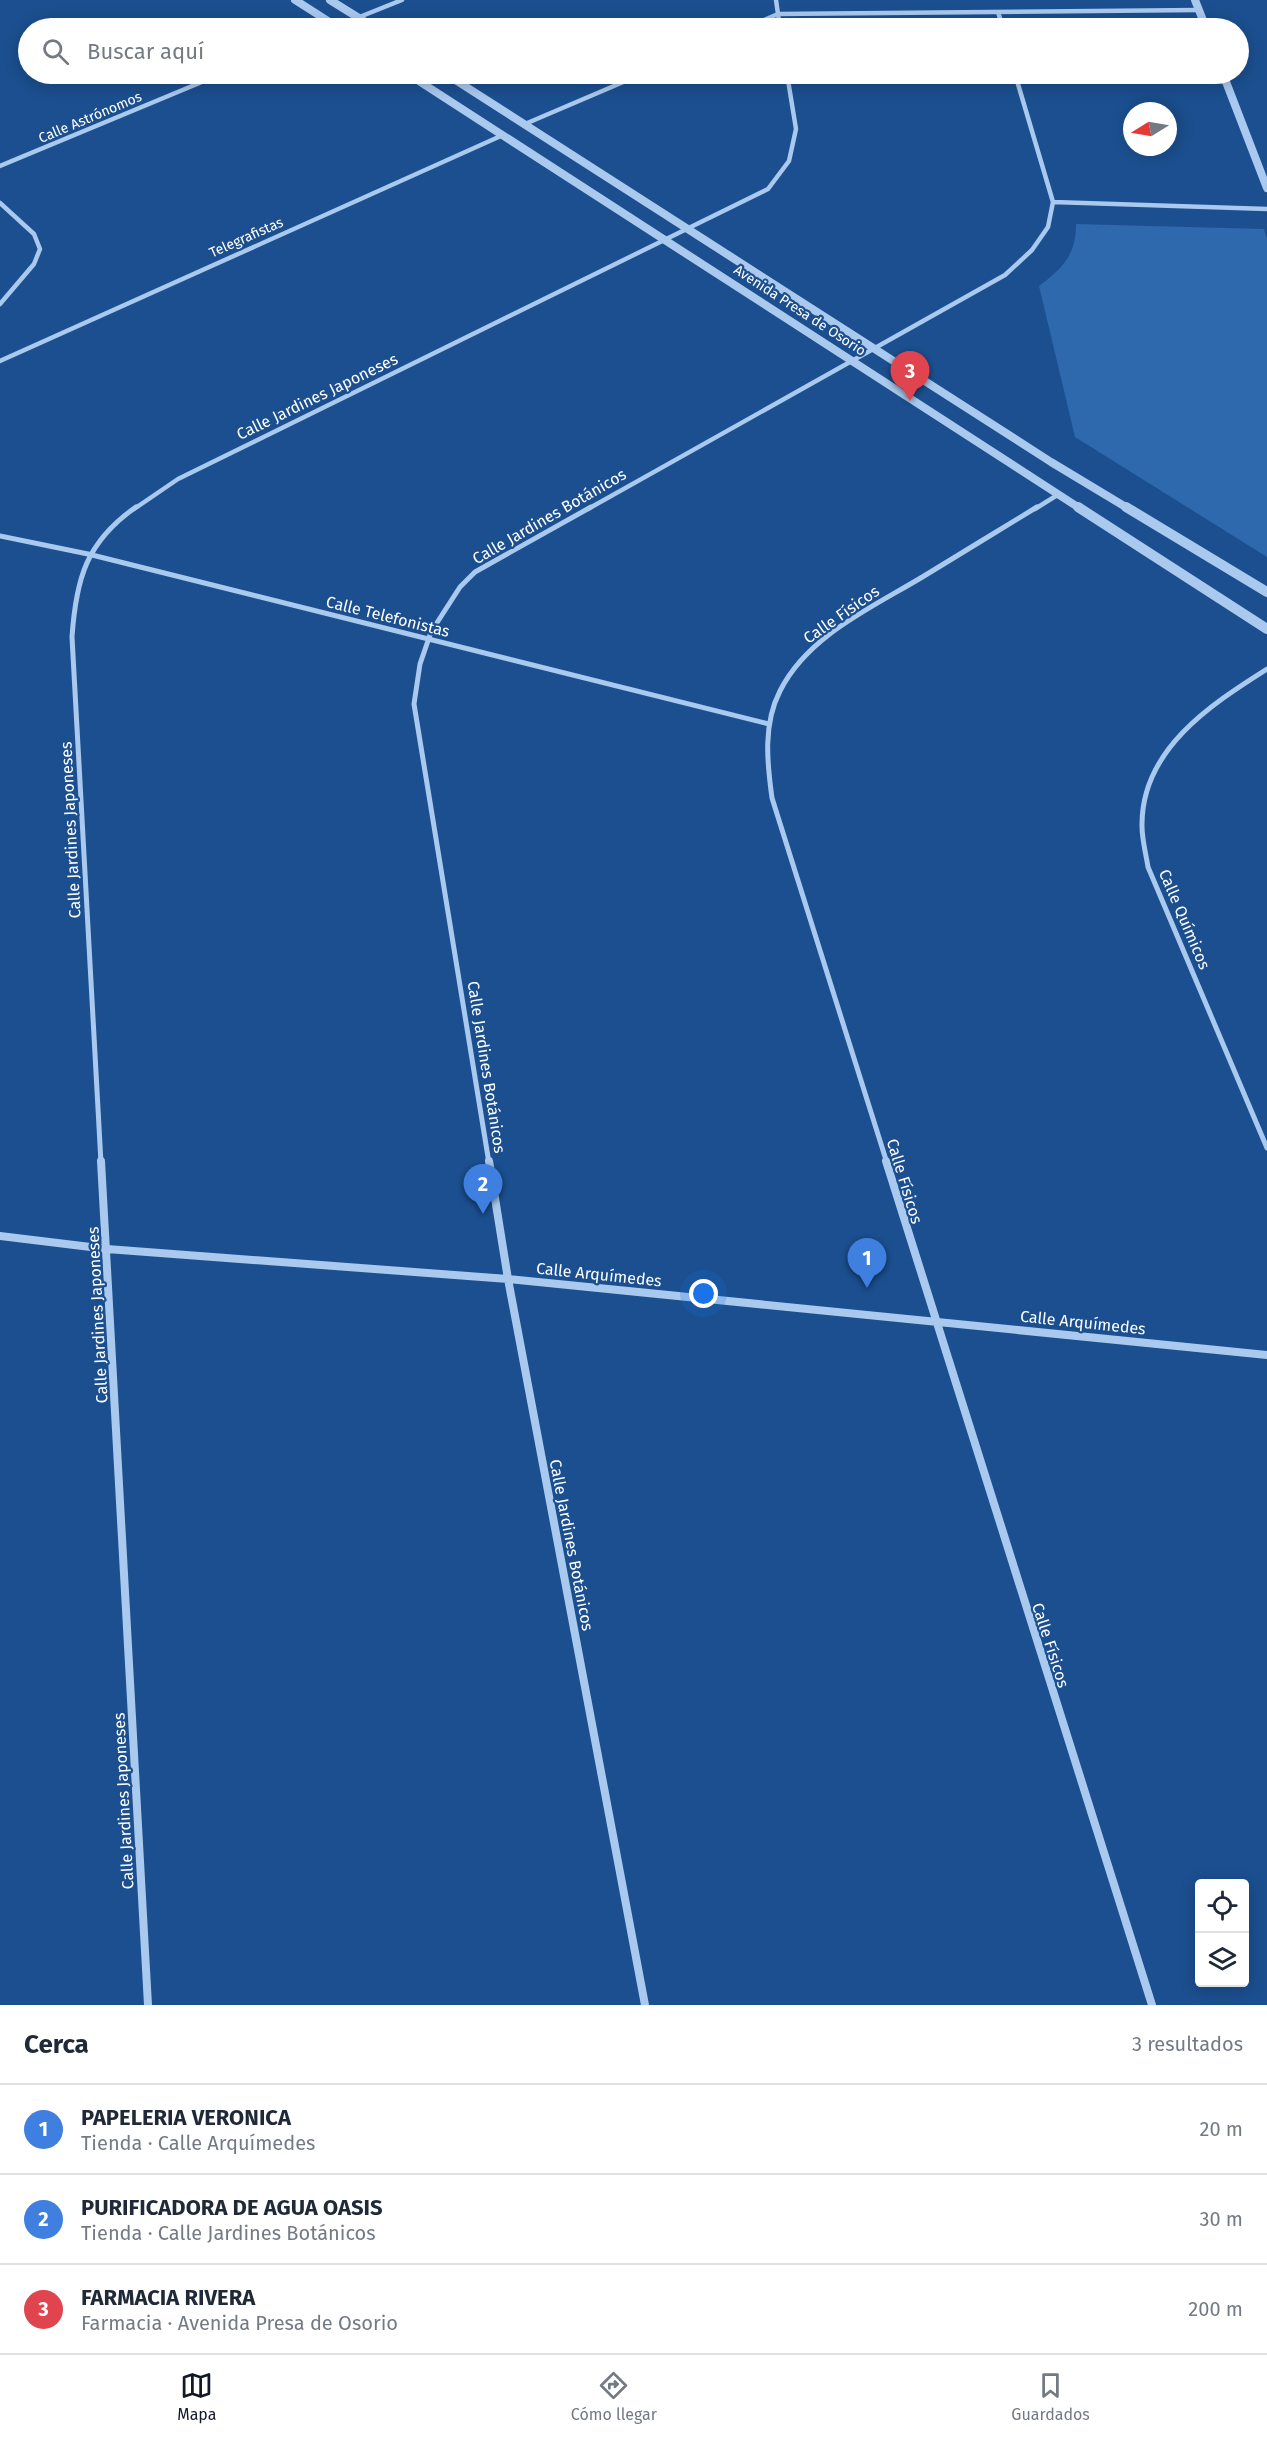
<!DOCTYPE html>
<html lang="es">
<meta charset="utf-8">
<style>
:root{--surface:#fff;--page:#f2f2f3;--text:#1f2937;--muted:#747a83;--line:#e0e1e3;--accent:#111827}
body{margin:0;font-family:"Fira Sans",sans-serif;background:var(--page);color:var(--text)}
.controls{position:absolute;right:18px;bottom:18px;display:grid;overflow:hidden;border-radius:6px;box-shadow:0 3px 15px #0003}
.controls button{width:54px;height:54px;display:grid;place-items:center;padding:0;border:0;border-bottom:2px solid var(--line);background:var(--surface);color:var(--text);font:30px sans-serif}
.compass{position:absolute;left:1123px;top:102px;width:54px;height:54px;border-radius:50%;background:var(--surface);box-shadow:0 3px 15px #0003;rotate:259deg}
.you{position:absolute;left:704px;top:1294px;width:21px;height:21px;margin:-15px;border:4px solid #fff;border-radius:50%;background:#1a73e8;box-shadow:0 0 0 9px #1a73e833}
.badge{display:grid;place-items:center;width:39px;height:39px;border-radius:50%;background:var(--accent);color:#fff;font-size:20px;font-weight:700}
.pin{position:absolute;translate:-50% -50px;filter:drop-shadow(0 2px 3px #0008)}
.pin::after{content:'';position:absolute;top:32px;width:21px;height:18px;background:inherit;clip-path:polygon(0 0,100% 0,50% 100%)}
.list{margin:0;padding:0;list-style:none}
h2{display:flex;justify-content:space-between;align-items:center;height:78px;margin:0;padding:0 24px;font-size:26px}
h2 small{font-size:20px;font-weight:400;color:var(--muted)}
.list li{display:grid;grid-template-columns:39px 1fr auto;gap:18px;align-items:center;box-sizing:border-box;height:90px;padding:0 24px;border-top:2px solid var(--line)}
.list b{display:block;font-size:22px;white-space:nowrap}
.list p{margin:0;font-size:20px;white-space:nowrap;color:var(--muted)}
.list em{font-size:20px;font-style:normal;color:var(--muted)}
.icon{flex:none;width:33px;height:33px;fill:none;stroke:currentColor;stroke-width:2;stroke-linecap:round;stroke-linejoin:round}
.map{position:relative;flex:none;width:1267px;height:2005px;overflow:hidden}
.search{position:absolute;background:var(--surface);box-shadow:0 3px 15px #0003;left:18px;right:18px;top:18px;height:66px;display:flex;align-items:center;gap:15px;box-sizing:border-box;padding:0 21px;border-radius:33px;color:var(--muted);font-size:22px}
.sheet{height:348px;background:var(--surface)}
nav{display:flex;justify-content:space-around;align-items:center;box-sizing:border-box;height:84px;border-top:2px solid var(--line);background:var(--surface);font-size:16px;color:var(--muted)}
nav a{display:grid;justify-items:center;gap:3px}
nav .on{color:var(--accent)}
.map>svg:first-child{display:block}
.green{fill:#2e69ad}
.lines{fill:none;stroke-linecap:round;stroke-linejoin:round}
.minor-far2{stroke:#a9c9ee;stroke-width:4.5}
.minor-far1{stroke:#a9c9ee;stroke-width:5}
.minor{stroke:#a9c9ee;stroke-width:8}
.tertiary-far1{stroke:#a9c9ee;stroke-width:8}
.tertiary{stroke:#a9c9ee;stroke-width:10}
.labels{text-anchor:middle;stroke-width:4.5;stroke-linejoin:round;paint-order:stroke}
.far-street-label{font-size:14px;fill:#fff;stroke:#1b4f8f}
.street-label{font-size:16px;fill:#fff;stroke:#1b4f8f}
</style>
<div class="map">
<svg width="1267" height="2005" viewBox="0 0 1267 2005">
<rect width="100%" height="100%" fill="#1b4f8f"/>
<path class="green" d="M1076 224 1264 229 1267 239V557L1075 437 1039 286C1063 268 1076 255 1076 224Z"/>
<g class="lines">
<path class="minor-far2" d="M776 0 780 28
M998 12 1003 28
M357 18 402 0
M746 28 778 14 1199 10
M525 124 642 74
M0 166 221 74
M1053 202 1267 209
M0 203 34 234 40 249 34 264 0 304
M0 361 503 135
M134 509 178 479 768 189 789 161 796 129 787 74
M588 509 1005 275 1032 250 1048 227 1053 202 1015 74
M1035 509 1059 494"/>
<path class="minor-far1" d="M0 536 88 554 769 724
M1267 669C1210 705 1141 750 1142 826 1142 840 1146 854 1148 867L1267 1148
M101 1163 72 637C76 579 86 542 136 507
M489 1163 414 704 420 664 431 632 460 587 475 572 591 507
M887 1163 772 798C767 762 763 724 780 691 808 635 873 607 924 576 962 553 999 530 1037 507"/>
<path class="minor" d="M101 1161 148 2005
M489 1161 508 1279 645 2005
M886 1161 1152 2005
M0 1236 107 1249 508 1279 1267 1355"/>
<path class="tertiary-far1" d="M295 0 339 28
M330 0 375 28
M1195 0 1206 28
M408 74 1081 509
M446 74 1051 462 1129 509
M1223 74 1267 188"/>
<path class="tertiary" d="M1078 507 1267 629
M1126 507 1267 592"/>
</g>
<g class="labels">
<g class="far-street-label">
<text transform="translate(90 117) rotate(-23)" y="5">Calle Astrónomos</text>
<text transform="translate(246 237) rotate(-24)" y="5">Telegrafistas</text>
<text transform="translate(800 310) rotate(33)" y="5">Avenida Presa de Osorio</text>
</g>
<g class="street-label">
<text transform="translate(317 396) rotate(-26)" y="6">Calle Jardines Japoneses</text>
<text transform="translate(549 516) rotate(-30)" y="6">Calle Jardines Botánicos</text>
<text transform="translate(841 614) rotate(-35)" y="6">Calle Físicos</text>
<text transform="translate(388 616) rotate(14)" y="6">Calle Telefonistas</text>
<text transform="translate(70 830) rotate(-93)" y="6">Calle Jardines Japoneses</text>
<text transform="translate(1185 919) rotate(67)" y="6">Calle Químicos</text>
<text transform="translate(487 1067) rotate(81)" y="6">Calle Jardines Botánicos</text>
<text transform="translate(905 1181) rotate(73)" y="6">Calle Físicos</text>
<text transform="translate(599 1274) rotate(6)" y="6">Calle Arquímedes</text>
<text transform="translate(97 1315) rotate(-93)" y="6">Calle Jardines Japoneses</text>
<text transform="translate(1083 1322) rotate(6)" y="6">Calle Arquímedes</text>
<text transform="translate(572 1545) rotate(79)" y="6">Calle Jardines Botánicos</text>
<text transform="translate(1051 1645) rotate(72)" y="6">Calle Físicos</text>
<text transform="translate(123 1801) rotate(-93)" y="6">Calle Jardines Japoneses</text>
</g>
</g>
</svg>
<div class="controls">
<button><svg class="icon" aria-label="locate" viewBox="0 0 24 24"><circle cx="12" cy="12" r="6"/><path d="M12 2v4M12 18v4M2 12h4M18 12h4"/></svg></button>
<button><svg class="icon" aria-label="layers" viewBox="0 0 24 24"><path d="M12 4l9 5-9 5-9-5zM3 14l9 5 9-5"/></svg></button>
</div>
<svg class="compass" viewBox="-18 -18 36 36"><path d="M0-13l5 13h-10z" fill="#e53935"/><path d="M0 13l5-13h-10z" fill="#747a83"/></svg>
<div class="you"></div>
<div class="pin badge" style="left:867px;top:1288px;background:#3f7fe0">1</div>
<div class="pin badge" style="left:483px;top:1214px;background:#3f7fe0">2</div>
<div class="pin badge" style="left:910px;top:401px;background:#e0444e">3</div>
<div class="search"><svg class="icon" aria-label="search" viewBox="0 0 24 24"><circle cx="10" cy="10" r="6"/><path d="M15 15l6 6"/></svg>Buscar aquí</div>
</div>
<section class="sheet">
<h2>Cerca<small>3 resultados</small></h2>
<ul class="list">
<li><span class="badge" style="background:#3f7fe0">1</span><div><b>PAPELERIA VERONICA</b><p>Tienda · Calle Arquímedes</p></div><em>20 m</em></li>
<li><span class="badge" style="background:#3f7fe0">2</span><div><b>PURIFICADORA DE AGUA OASIS</b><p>Tienda · Calle Jardines Botánicos</p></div><em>30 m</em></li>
<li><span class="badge" style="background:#e0444e">3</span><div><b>FARMACIA RIVERA</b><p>Farmacia · Avenida Presa de Osorio</p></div><em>200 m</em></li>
</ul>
</section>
<nav>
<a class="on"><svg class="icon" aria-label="map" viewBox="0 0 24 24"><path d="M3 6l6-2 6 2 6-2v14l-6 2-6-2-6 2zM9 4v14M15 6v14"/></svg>Mapa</a>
<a><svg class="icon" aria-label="directions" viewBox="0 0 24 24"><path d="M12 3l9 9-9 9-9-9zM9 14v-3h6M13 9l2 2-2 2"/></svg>Cómo llegar</a>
<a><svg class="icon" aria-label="saved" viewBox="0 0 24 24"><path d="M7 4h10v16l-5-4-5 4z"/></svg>Guardados</a>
</nav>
